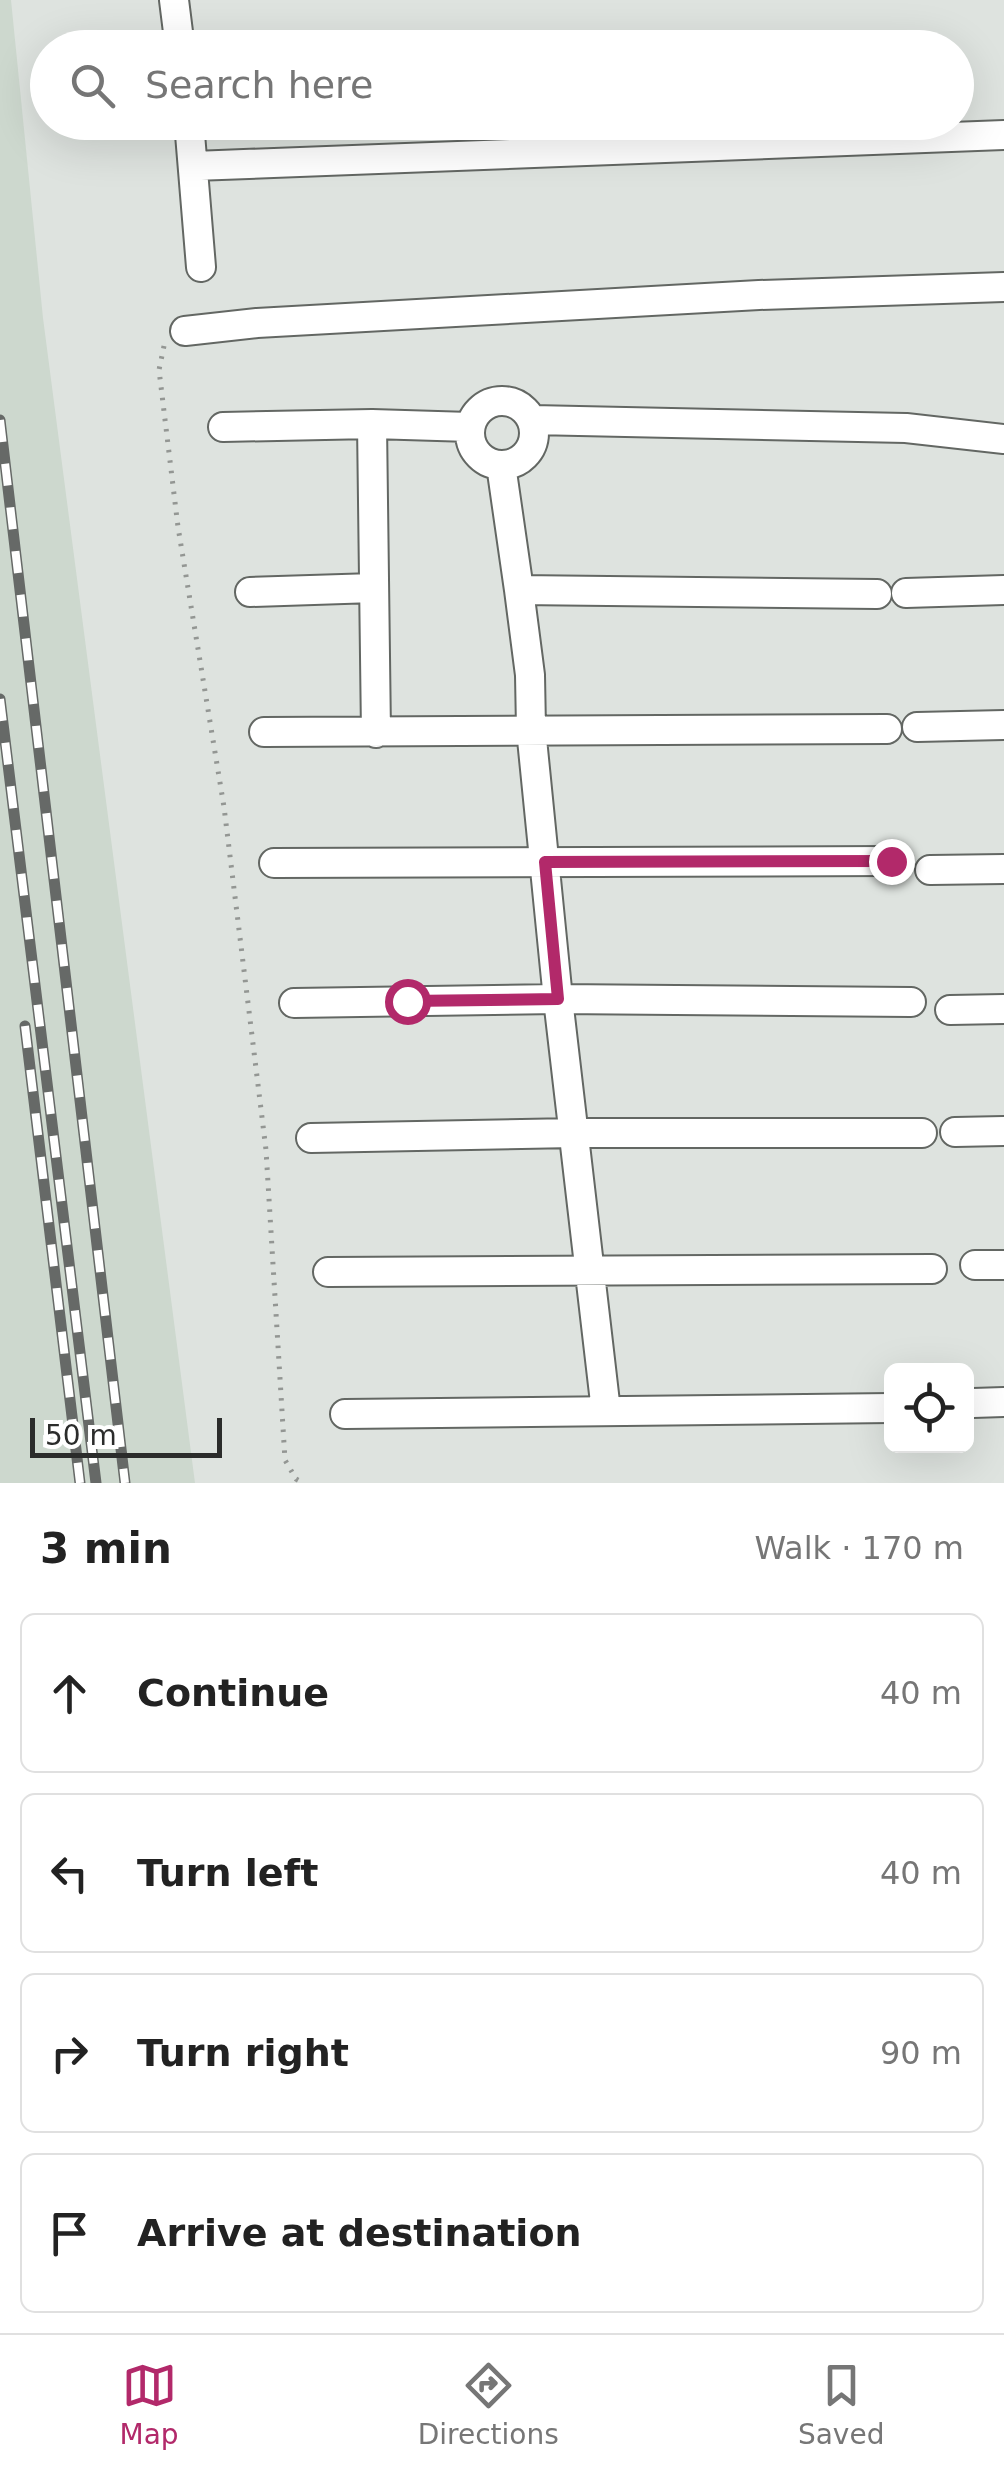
<!DOCTYPE html>
<meta charset="utf-8">
<style>
:root{--surface:#fff;--page:#f2f2f2;--text:#222;--muted:#767676;--line:#e0e0e0;--accent:#b2296a}
body{margin:0;font-family:"DejaVu Sans",sans-serif;background:var(--page);color:var(--text)}
.controls{position:absolute;right:30px;bottom:30px;display:grid;overflow:hidden;border-radius:15px;box-shadow:0 10px 40px #0002}
.controls button{width:90px;height:90px;display:grid;place-items:center;padding:0;border:0;border-bottom:2px solid var(--line);background:var(--surface);color:var(--text);font:50px sans-serif}
.scale{position:absolute;left:30px;bottom:25px;width:192px;box-sizing:border-box;padding-left:10px;border:5px solid #2b2c2b;border-top:0;font-size:28px;line-height:35px;white-space:nowrap;color:#2b2c2b;-webkit-text-stroke:8px #fff;paint-order:stroke}
.stop{position:absolute;width:30px;height:30px;margin:-22px;border:8px solid #b2296a;border-radius:50%;background:#fff}
.stop.end{background:#b2296a;border-color:#fff;box-shadow:0 2px 10px #0008}
.list{margin:0;padding:0;list-style:none}
h2{display:flex;justify-content:space-between;align-items:center;height:130px;margin:0;padding:0 40px;font-size:42px}
h2 small{font-size:32px;font-weight:400;color:var(--muted)}
.list li{display:grid;grid-template-columns:65px 1fr auto;gap:30px;align-items:center;box-sizing:border-box;height:160px;margin:0 20px 20px;padding:0 20px;border:2px solid var(--line);border-radius:15px}
.list b{display:block;font-size:38px;white-space:nowrap}
.list em{font-size:32px;font-style:normal;color:var(--muted)}
.icon{flex:none;width:55px;height:55px;fill:none;stroke:currentColor;stroke-width:2;stroke-linecap:round;stroke-linejoin:round}
.map{position:relative;flex:none;width:1004px;height:1483px;overflow:hidden}
.search{position:absolute;background:var(--surface);box-shadow:0 10px 40px #0002;left:30px;right:30px;top:30px;height:110px;display:flex;align-items:center;gap:25px;box-sizing:border-box;padding:0 35px;border-radius:55px;color:var(--muted);font-size:38px}
.sheet{height:850px;background:var(--surface)}
nav{display:flex;justify-content:space-around;align-items:center;box-sizing:border-box;height:140px;border-top:2px solid var(--line);background:var(--surface);font-size:28px;color:var(--muted)}
nav a{display:grid;justify-items:center;gap:5px}
nav .on{color:var(--accent)}
.map>svg:first-child{display:block}
.built{fill:#cdd8ce}
.lines{fill:none;stroke-linecap:round;stroke-linejoin:round}
.minor-casing{stroke:#636763;stroke-width:32}
.path{stroke:#939693;stroke-width:5;stroke-dasharray:2.5 8;stroke-linecap:butt}
.minor{stroke:#fff;stroke-width:28}
.rail-casing{stroke:#666967;stroke-width:11}
.rail{stroke:#fff;stroke-width:8;stroke-dasharray:22;stroke-linecap:butt}
.route{stroke:#b2296a;stroke-width:12}
</style>
<div class="map">
<svg width="1004" height="1483" viewBox="0 0 1004 1483">
<rect width="100%" height="100%" fill="#dee3df"/>
<path class="built" d="M0 0H11L43 318 195 1483H0Z"/>
<g class="lines">
<defs>
<path id="minor" d="M174 0 180 48
M189 122 201 267
M194 166 1004 135
M185 331 257 323 759 295 1004 287
M470 433a32 32 0 1 1 64 0a32 32 0 1 1-64 0Z
M533 420 906 428 1004 439
M223 427 372 424
M501 465 519 590 877 594
M519 590 530 675 531 729 558 999 606 1411
M250 592 374 588
M906 593 1004 590
M917 727 1004 725
M264 732 887 729
M376 733 372 424 470 427
M274 863 891 861
M930 870 1004 869
M294 1003 558 999 911 1002
M950 1010 1004 1009
M955 1132 1004 1131
M311 1138 574 1133H922
M975 1265H1004
M328 1272 932 1269
M973 1403 1004 1402
M345 1414 892 1408"/>
</defs>
<use href="#minor" class="minor-casing"/>
<path class="path" d="M164 346 159 370 178 527 224 807 266 1150 285 1460 296 1479 303 1483"/>
<use href="#minor" class="minor"/>
<defs>
<path id="rail" d="M0 420 125 1483
M0 699 96 1483
M25 1026 80 1483"/>
</defs>
<use href="#rail" class="rail-casing"/>
<use href="#rail" class="rail"/>
</g>
<g class="lines">
<path class="route" d="M407 1001 558 999 545 862 891 861"/>
</g>
</svg>
<div class="controls">
<button><svg class="icon" aria-label="locate" viewBox="0 0 24 24"><circle cx="12" cy="12" r="6"/><path d="M12 2v4M12 18v4M2 12h4M18 12h4"/></svg></button>
</div>
<div class="scale">50 m</div>
<div class="stop" style="left:407px;top:1001px"></div>
<div class="stop end" style="left:891px;top:861px"></div>
<div class="search"><svg class="icon" aria-label="search" viewBox="0 0 24 24"><circle cx="10" cy="10" r="6"/><path d="M15 15l6 6"/></svg>Search here</div>
</div>
<section class="sheet">
<h2>3 min<small>Walk · 170 m</small></h2>
<ul class="list">
<li><svg class="icon" aria-label="ahead" viewBox="0 0 24 24"><path d="M12 20V5M6 11l6-6 6 6"/></svg><div><b>Continue</b></div><em>40 m</em></li>
<li><svg class="icon" aria-label="left" viewBox="0 0 24 24"><path d="M17 20v-9H6M10 6l-5 5 5 5"/></svg><div><b>Turn left</b></div><em>40 m</em></li>
<li><svg class="icon" aria-label="right" viewBox="0 0 24 24"><path d="M7 20v-9h11M14 6l5 5-5 5"/></svg><div><b>Turn right</b></div><em>90 m</em></li>
<li><svg class="icon" aria-label="arrive" viewBox="0 0 24 24"><path d="M6 21V4h12l-3 4 3 4H6"/></svg><div><b>Arrive at destination</b></div></li>
</ul>
</section>
<nav>
<a class="on"><svg class="icon" aria-label="map" viewBox="0 0 24 24"><path d="M3 6l6-2 6 2 6-2v14l-6 2-6-2-6 2zM9 4v14M15 6v14"/></svg>Map</a>
<a><svg class="icon" aria-label="directions" viewBox="0 0 24 24"><path d="M12 3l9 9-9 9-9-9zM9 14v-3h6M13 9l2 2-2 2"/></svg>Directions</a>
<a><svg class="icon" aria-label="saved" viewBox="0 0 24 24"><path d="M7 4h10v16l-5-4-5 4z"/></svg>Saved</a>
</nav>
